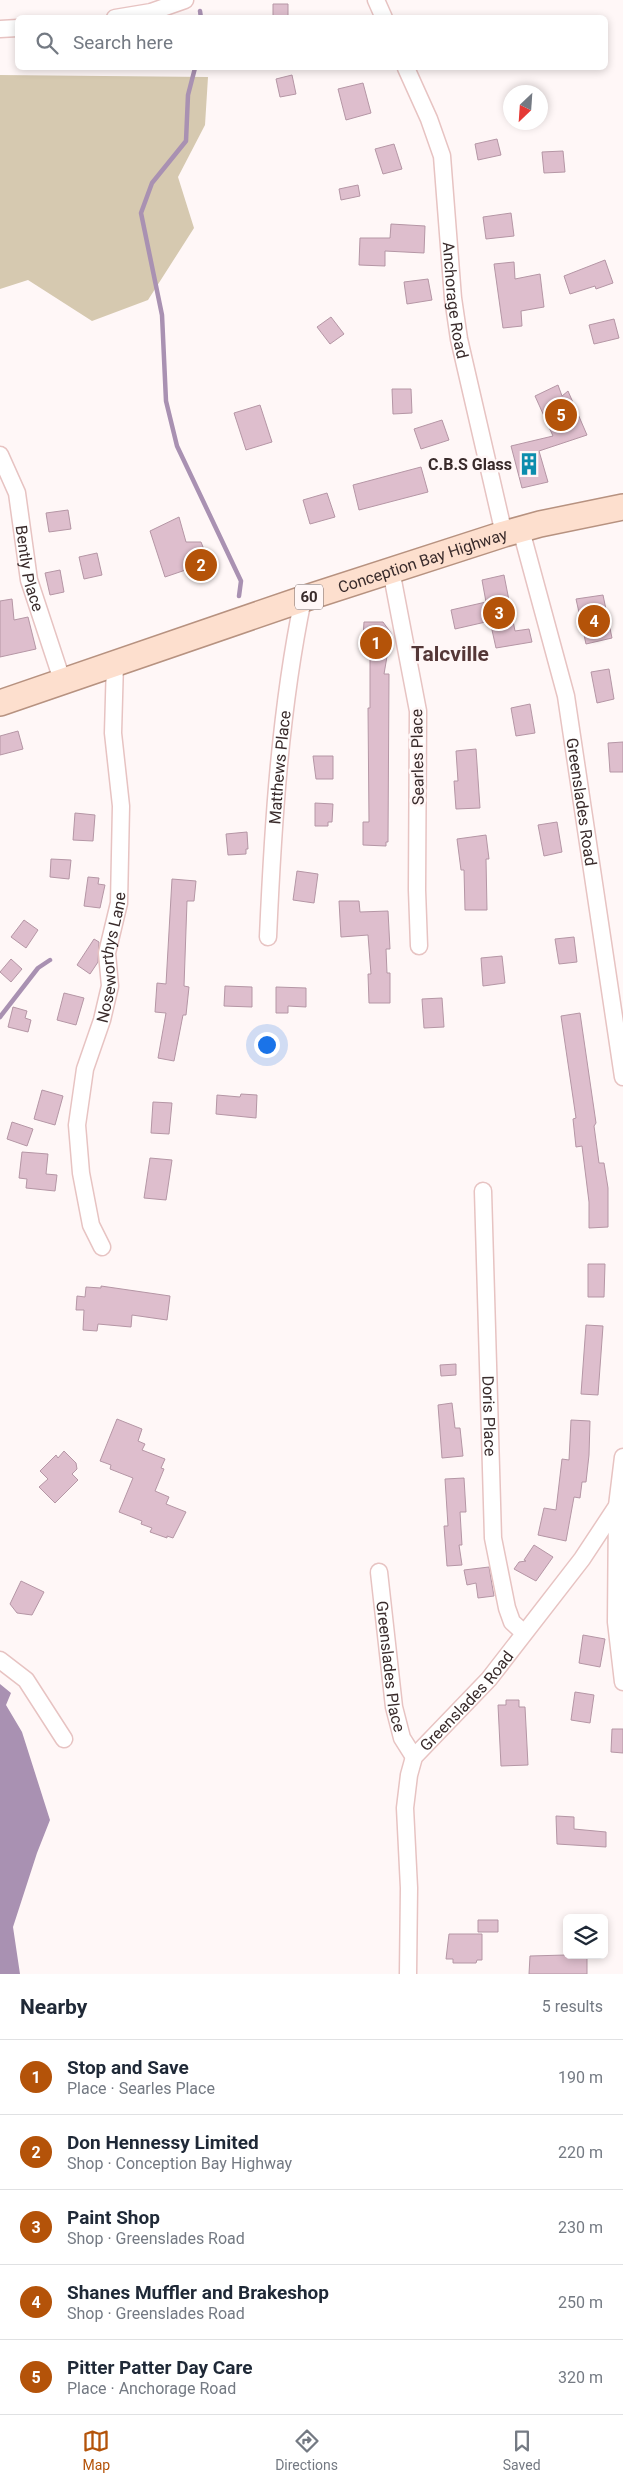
<!DOCTYPE html>
<meta charset="utf-8">
<style>
:root{--surface:#fff;--page:#f2f2f3;--text:#1f2937;--muted:#747a83;--line:#e0e1e3;--accent:#b45309}
body{margin:0;font-family:Roboto,sans-serif;background:var(--page);color:var(--text)}
.controls{position:absolute;right:15px;bottom:15px;display:grid;overflow:hidden;border-radius:8px;box-shadow:0 2px 8px #0003}
.controls button{width:45px;height:45px;display:grid;place-items:center;padding:0;border:0;border-bottom:1px solid var(--line);background:var(--surface);color:var(--text);font:25px sans-serif}
.compass{position:absolute;left:503px;top:85px;width:45px;height:45px;border-radius:50%;background:var(--surface);box-shadow:0 2px 8px #0003;rotate:205deg}
.you{position:absolute;left:266px;top:1044px;width:18px;height:18px;margin:-12px;border:4px solid #fff;border-radius:50%;background:#1a73e8;box-shadow:0 0 0 8px #1a73e833}
.badge{display:grid;place-items:center;width:32px;height:32px;border-radius:50%;background:var(--accent);color:#fff;font-size:16px;font-weight:700}
.pin{position:absolute;translate:-50% -50%;border:2px solid #fff;box-shadow:0 1px 5px #0006}
.list{margin:0;padding:0;list-style:none}
h2{display:flex;justify-content:space-between;align-items:center;height:65px;margin:0;padding:0 20px;font-size:21px}
h2 small{font-size:16px;font-weight:400;color:var(--muted)}
.list li{display:grid;grid-template-columns:32px 1fr auto;gap:15px;align-items:center;box-sizing:border-box;height:75px;padding:0 20px;border-top:1px solid var(--line)}
.list b{display:block;font-size:19px;white-space:nowrap}
.list p{margin:0;font-size:16px;white-space:nowrap;color:var(--muted)}
.list em{font-size:16px;font-style:normal;color:var(--muted)}
.icon{flex:none;width:28px;height:28px;fill:none;stroke:currentColor;stroke-width:2;stroke-linecap:round;stroke-linejoin:round}
.map{position:relative;flex:none;width:623px;height:1974px;overflow:hidden}
.search{position:absolute;background:var(--surface);box-shadow:0 2px 8px #0003;left:15px;right:15px;top:15px;height:55px;display:flex;align-items:center;gap:12px;box-sizing:border-box;padding:0 18px;border-radius:8px;color:var(--muted);font-size:19px}
.sheet{height:440px;background:var(--surface)}
nav{display:flex;justify-content:space-around;align-items:center;box-sizing:border-box;height:70px;border-top:1px solid var(--line);background:var(--surface);font-size:14px;color:var(--muted)}
nav a{display:grid;justify-items:center;gap:2px}
nav .on{color:var(--accent)}
.map>svg:first-child{display:block}
.green{fill:#d6c9b0}
.water{fill:#a991b2}
.lines{fill:none;stroke-linecap:round;stroke-linejoin:round}
.stream{stroke:#a991b2;stroke-width:4.5}
.building{fill:#debecd;stroke:#b596a5}
.street-casing{stroke:#e7c3c2;stroke-width:19}
.primary-casing{stroke:#b79280;stroke-width:28}
.street{stroke:#fff;stroke-width:16}
.primary{stroke:#fddfce;stroke-width:25}
.labels{text-anchor:middle;stroke-width:5;stroke-linejoin:round;paint-order:stroke}
.shield{fill:#fff7f7;stroke:#746868;stroke-width:1}
.shield-label{font-size:15px;font-weight:bold;fill:#392b2b}
.street-label{font-size:16px;fill:#392b2b;stroke:#fff7f7}
.poi-label{font-size:16px;font-weight:bold;fill:#392b2b;stroke:#fff7f7;text-anchor:end}
.district-label{font-size:21px;font-weight:bold;fill:#543737;stroke:#fff7f7}
</style>
<div class="map">
<svg width="623" height="1974" viewBox="0 0 623 1974">
<rect width="100%" height="100%" fill="#fff7f7"/>
<path class="green" d="M0 75 208 77 205 125 178 177 194 228 148 300 92 321 28 280 0 289Z"/>
<path class="water" d="M0 1684 11 1693 6 1705 22 1732 50 1820 37 1853 13 1927 20 1974H0Z"/>
<g class="lines">
<path class="stream" d="M200 11 201 18
M195 68 188 95 186 141 152 183 141 213 162 315 166 401 177 446 241 581 239 596
M0 1017 38 968 50 960"/>
</g>
<path class="building" d="M273 4H288V18H273Z
M292 75 296 94 280 97 276 79Z
M363 83 371 113 346 120 338 89Z
M497 139 501 155 478 160 475 144Z
M394 144 402 169 383 174 375 149Z
M563 151 565 172 544 173 542 152Z
M358 185 360 196 341 200 339 189Z
M511 213 514 236 486 239 483 217Z
M391 224 425 226 424 253 385 251V266L359 265 360 238H390Z
M605 260 613 283 596 289 595 286 570 294 564 276Z
M514 262 515 279 540 274 544 307 521 311 522 326 503 328 494 264Z
M428 279 432 300 407 304 404 282Z
M331 317 344 334 330 344 317 327Z
M614 319 619 338 594 344 589 325Z
M558 385 562 396 568 391 587 435 539 451 548 482 522 488 511 446 553 436 535 396Z
M392 389H411L412 413 393 414Z
M260 405 272 442 246 450 234 413Z
M442 420 449 440 421 449 414 429Z
M421 467 428 492 359 510 353 485Z
M327 493 335 517 310 524 303 500Z
M68 510 71 529 49 532 46 513Z
M179 517 186 542H201L209 562 165 577 150 531Z
M97 553 102 575 84 579 79 557Z
M60 570 64 592 50 595 45 573Z
M504 575 515 631 529 629 532 642 496 648 490 621 455 629 451 610 486 602 482 580Z
M603 595 612 638 586 644 576 599Z
M12 599 14 620 28 617 36 649 0 657V601Z
M364 622H383L391 633 384 674H389L388 842H386V846L363 845V822H369L368 708H370V654L362 653Z
M609 669 614 699 597 703 591 672Z
M530 704 535 733 516 736 511 708Z
M18 731 23 749 0 755V736Z
M623 742V772H610L608 743Z
M476 749 480 808 456 809 454 781H458L456 751Z
M313 756H333V779H316Z
M315 803 333 804 332 822H328V826H315Z
M75 813 95 815 93 841 73 840Z
M557 822 562 852 544 856 538 825Z
M247 832 248 849H246V854L228 855 226 834Z
M486 835 489 859H486L487 910H465L464 870H461L457 839Z
M51 859 71 860 69 879 50 877Z
M297 871 318 874 314 903 293 900Z
M88 877 99 878 98 884 105 885 100 908 84 906Z
M172 879 196 881 194 901H187L184 986 189 987 186 1015H183L174 1061 158 1058 166 1013 155 1012 157 983 166 984Z
M339 901H359L360 912 388 911 390 949H386L387 973H390V1003H369L368 974H371L368 935 341 937Z
M24 920 38 930 26 948 11 937Z
M574 937 577 962 559 964 555 939Z
M94 939 99 942 98 962 90 974 77 965Z
M502 956 505 983 483 986 481 958Z
M11 959 22 969 11 982 0 972Z
M225 986 252 987V1007L224 1006Z
M276 987 306 988V1007L288 1006V1013H276Z
M64 993 84 998 76 1025 57 1020Z
M442 998 444 1027 424 1028 422 999Z
M13 1007 27 1011 25 1018 31 1020 28 1032 8 1027Z
M580 1013 596 1123 594 1126 599 1163H604L608 1188V1227L589 1228V1202L582 1146 576 1147 573 1119 576 1118 561 1016Z
M42 1090 63 1096 55 1125 34 1119Z
M241 1094 257 1095 256 1118 216 1114 217 1095 240 1097Z
M153 1102 172 1103 169 1134 151 1133Z
M12 1122 33 1129 27 1146 7 1139Z
M22 1152 48 1154 46 1174 57 1175 55 1191 26 1188 27 1179 19 1178Z
M150 1158 172 1160 166 1200 144 1198Z
M588 1264H605L604 1297H588Z
M101 1286 170 1296 167 1320 132 1315 131 1327 98 1324 97 1331 83 1330 84 1310H76L77 1296 85 1297 86 1287 101 1288Z
M586 1325 603 1326 598 1395 581 1394Z
M456 1364V1375L441 1376 440 1365Z
M452 1403 455 1428H460L463 1456 442 1458 438 1405Z
M117 1419 142 1429 138 1441 145 1444 142 1450 165 1459 161 1468 164 1469 155 1491 169 1497 166 1504 186 1512 173 1538 167 1536V1538L150 1532 152 1528 141 1524 142 1521 119 1512 133 1478 110 1469 111 1465 100 1461Z
M571 1420 590 1421 589 1455 586 1482H582L580 1498 574 1497 566 1541 538 1535 544 1508 556 1510 562 1459 569 1460Z
M64 1451 76 1463 77 1469 72 1474 78 1480 55 1503 39 1487 48 1479 40 1471 56 1455 58 1458Z
M464 1478 466 1512H460L462 1545H459L462 1565 447 1566 444 1526H448L445 1479Z
M534 1545 553 1557 536 1581 514 1569 519 1562 526 1561 524 1560Z
M489 1567 494 1596 478 1598 476 1583 467 1585 464 1570Z
M21 1581 44 1592 32 1615 17 1613 10 1604Z
M583 1635 605 1639 600 1667 579 1663Z
M575 1692 594 1695 590 1723 571 1720Z
M506 1700H519V1707H525L528 1765 501 1766 498 1705H506Z
M612 1729H623V1753L611 1752Z
M556 1816 574 1817V1829L606 1832V1847L557 1844Z
M478 1920H498V1932H478Z
M449 1934H482V1960H477L476 1963H453V1959H446Z
M566 1955 587 1957V1974H529L530 1956Z"/>
<g class="lines">
<defs>
<g id="street">
<path d="M376 0 384 18"/>
<path d="M115 18 151 12 185 0"/>
<path d="M0 29 18 28"/>
<path id="s1" d="M406 68 429 119 442 156 453 298 459 339 504 534"/>
<path id="s2" d="M0 455 17 493 29 580 62 680"/>
<path id="s3" d="M521 530 566 696 623 1077"/>
<path d="M391 570 418 711 417 890 419 946"/>
<path id="s4" d="M268 937C273 824 280 710 303 599"/>
<path id="s5" d="M483 1191 493 1538 507 1608 512 1622 523 1632"/>
<path id="s6" d="M102 1247 91 1225 81 1173 77 1125 85 1069 102 1020 110 986 107 953 119 903 121 806 113 733 115 662"/>
<path d="M617 1506 616 1622 623 1682"/>
<path id="s7" d="M379 1572 394 1707 402 1738 414 1757"/>
<path d="M0 1660 26 1680 64 1739"/>
<path id="s8" d="M408 1974 409 1888 405 1808 409 1775 414 1757 489 1679 582 1559 617 1506 623 1457"/>
</g>
<g id="primary">
<path id="s9" d="M0 703 303 599 504 534 540 524 623 507"/>
</g>
</defs>
<use href="#street" class="street-casing"/>
<use href="#primary" class="primary-casing"/>
<use href="#street" class="street"/>
<use href="#primary" class="primary"/>
</g>
<defs>
<symbol id="building-bare" viewBox="-9 -9 18 18"><path d="M-4-6H4V6H1V3H-1V6H-4ZM-2.5-4.3h1.7v1.8h-1.7ZM.8-4.3h1.7v1.8H.8ZM-2.5-1h1.7V.8h-1.7ZM.8-1h1.7V.8H.8Z" fill="#0b8dad" stroke="#fff7f7" stroke-width="2.5" paint-order="stroke"/></symbol>
</defs>
<g fill-rule="evenodd">
<use href="#building-bare" x="513" y="448" width="32" height="32"/>
</g>
<g class="labels">
<rect class="shield" x="295" y="584.5" width="28" height="25" rx="4"/>
<g class="shield-label">
<text x="309" y="602">60</text>
</g>
<g class="street-label">
<text dy="6" stroke="none"><textPath href="#s1" startOffset="240">Anchorage Road</textPath></text>
<text dy="6" stroke="none"><textPath href="#s9" startOffset="446">Conception Bay Highway</textPath></text>
<text dy="6" stroke="none"><textPath href="#s2" startOffset="118">Bently Place</textPath></text>
<text transform="translate(417 757) rotate(-91)" y="6">Searles Place</text>
<text dy="6" stroke="none"><textPath href="#s4" startOffset="170">Matthews Place</textPath></text>
<text dy="6" stroke="none"><textPath href="#s3" startOffset="279">Greenslades Road</textPath></text>
<text dy="6" stroke="none"><textPath href="#s6" startOffset="298">Noseworthys Lane</textPath></text>
<text dy="6" stroke="none"><textPath href="#s5" startOffset="225">Doris Place</textPath></text>
<text dy="6" stroke="none"><textPath href="#s7" startOffset="95">Greenslades Place</textPath></text>
<text dy="6" stroke="none"><textPath href="#s8" startOffset="295">Greenslades Road</textPath></text>
</g>
<g class="poi-label">
<text x="512" y="470">C.B.S Glass</text>
</g>
<g class="district-label">
<text x="450" y="661">Talcville</text>
</g>
</g>
</svg>
<div class="controls">
<button><svg class="icon" aria-label="layers" viewBox="0 0 24 24"><path d="M12 4l9 5-9 5-9-5zM3 14l9 5 9-5"/></svg></button>
</div>
<svg class="compass" viewBox="-18 -18 36 36"><path d="M0-13l5 13h-10z" fill="#e53935"/><path d="M0 13l5-13h-10z" fill="#747a83"/></svg>
<div class="you"></div>
<div class="pin badge" style="left:376px;top:643px">1</div>
<div class="pin badge" style="left:201px;top:565px">2</div>
<div class="pin badge" style="left:499px;top:613px">3</div>
<div class="pin badge" style="left:594px;top:621px">4</div>
<div class="pin badge" style="left:561px;top:415px">5</div>
<div class="search"><svg class="icon" aria-label="search" viewBox="0 0 24 24"><circle cx="10" cy="10" r="6"/><path d="M15 15l6 6"/></svg>Search here</div>
</div>
<section class="sheet">
<h2>Nearby<small>5 results</small></h2>
<ul class="list">
<li><span class="badge">1</span><div><b>Stop and Save</b><p>Place · Searles Place</p></div><em>190 m</em></li>
<li><span class="badge">2</span><div><b>Don Hennessy Limited</b><p>Shop · Conception Bay Highway</p></div><em>220 m</em></li>
<li><span class="badge">3</span><div><b>Paint Shop</b><p>Shop · Greenslades Road</p></div><em>230 m</em></li>
<li><span class="badge">4</span><div><b>Shanes Muffler and Brakeshop</b><p>Shop · Greenslades Road</p></div><em>250 m</em></li>
<li><span class="badge">5</span><div><b>Pitter Patter Day Care</b><p>Place · Anchorage Road</p></div><em>320 m</em></li>
</ul>
</section>
<nav>
<a class="on"><svg class="icon" aria-label="map" viewBox="0 0 24 24"><path d="M3 6l6-2 6 2 6-2v14l-6 2-6-2-6 2zM9 4v14M15 6v14"/></svg>Map</a>
<a><svg class="icon" aria-label="directions" viewBox="0 0 24 24"><path d="M12 3l9 9-9 9-9-9zM9 14v-3h6M13 9l2 2-2 2"/></svg>Directions</a>
<a><svg class="icon" aria-label="saved" viewBox="0 0 24 24"><path d="M7 4h10v16l-5-4-5 4z"/></svg>Saved</a>
</nav>
